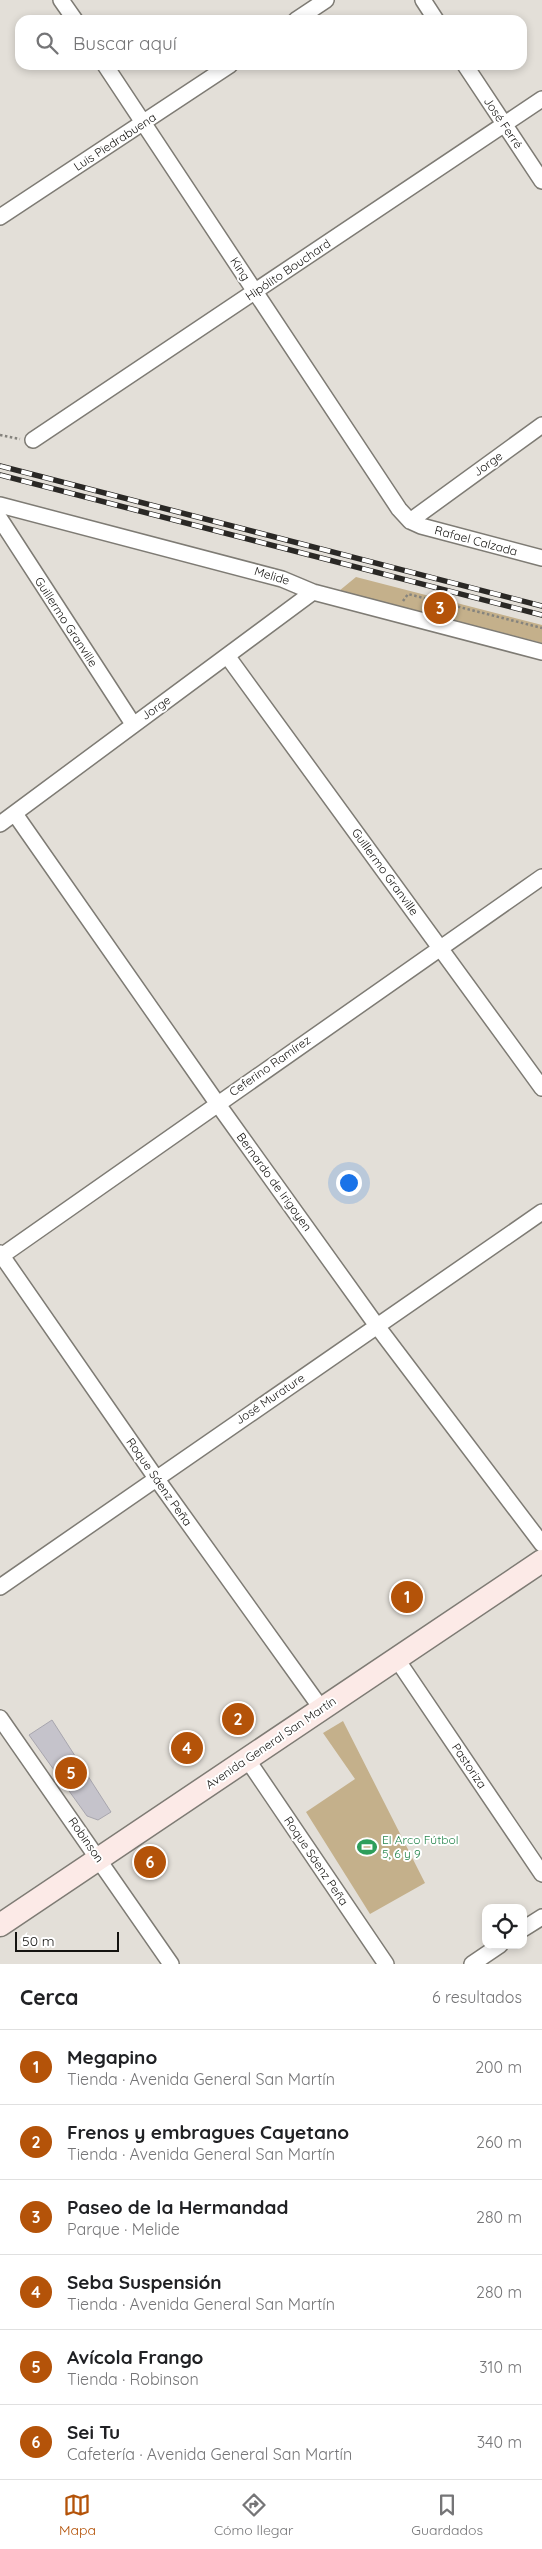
<!DOCTYPE html>
<html lang="es">
<meta charset="utf-8">
<style>
:root{--surface:#fff;--page:#f6f6f6;--text:#202124;--muted:#757577;--line:#e0e0e0;--accent:#b45309}
body{margin:0;font-family:Quicksand,sans-serif;background:var(--page);color:var(--text)}
.controls{position:absolute;right:15px;bottom:15px;display:grid;overflow:hidden;border-radius:10px;box-shadow:0 2px 8px #0003}
.controls button{width:45px;height:45px;display:grid;place-items:center;padding:0;border:0;border-bottom:1px solid var(--line);background:var(--surface);color:var(--text);font:25px sans-serif}
.scale{position:absolute;left:15px;bottom:12px;width:104px;box-sizing:border-box;padding-left:5px;border:2px solid #141310;border-top:0;font-size:14px;line-height:18px;white-space:nowrap;color:#141310;-webkit-text-stroke:4px #fff;paint-order:stroke}
.you{position:absolute;left:348px;top:1182px;width:18px;height:18px;margin:-12px;border:4px solid #fff;border-radius:50%;background:#1a73e8;box-shadow:0 0 0 8px #1a73e833}
.badge{display:grid;place-items:center;width:32px;height:32px;border-radius:50%;background:var(--accent);color:#fff;font-size:16px;font-weight:700}
.pin{position:absolute;translate:-50% -50%;border:2px solid #fff;box-shadow:0 1px 5px #0006}
.list{margin:0;padding:0;list-style:none}
h2{display:flex;justify-content:space-between;align-items:center;height:65px;margin:0;padding:0 20px;font-size:21px}
h2 small{font-size:16px;font-weight:400;color:var(--muted)}
.list li{display:grid;grid-template-columns:32px 1fr auto;gap:15px;align-items:center;box-sizing:border-box;height:75px;padding:0 20px;border-top:1px solid var(--line)}
.list b{display:block;font-size:19px;white-space:nowrap}
.list p{margin:0;font-size:16px;white-space:nowrap;color:var(--muted)}
.list em{font-size:16px;font-style:normal;color:var(--muted)}
.icon{flex:none;width:28px;height:28px;fill:none;stroke:currentColor;stroke-width:2;stroke-linecap:round;stroke-linejoin:round}
.map{position:relative;flex:none;width:542px;height:1964px;overflow:hidden}
.search{position:absolute;background:var(--surface);box-shadow:0 2px 8px #0003;left:15px;right:15px;top:15px;height:55px;display:flex;align-items:center;gap:12px;box-sizing:border-box;padding:0 18px;border-radius:15px;color:var(--muted);font-size:19px}
.sheet{height:515px;background:var(--surface)}
nav{display:flex;justify-content:space-around;align-items:center;box-sizing:border-box;height:70px;border-top:1px solid var(--line);background:var(--surface);font-size:14px;color:var(--muted)}
nav a{display:grid;justify-items:center;gap:2px}
nav .on{color:var(--accent)}
.map>svg:first-child{display:block}
.green{fill:#c4b08b}
.building{fill:#c5c3cb;stroke:#a8a6ae}
.lines{fill:none;stroke-linecap:round;stroke-linejoin:round}
.minor-casing{stroke:#7e7b74;stroke-width:18}
.secondary-casing{stroke:#7e7b74;stroke-width:25}
.path{stroke:#85837d;stroke-width:2.5;stroke-dasharray:2.5 2.5;stroke-linecap:butt}
.minor{stroke:#fff;stroke-width:15}
.secondary{stroke:#fceae7;stroke-width:22}
.rail-casing{stroke:#2a2825;stroke-width:5.5}
.rail{stroke:#fff;stroke-width:4;stroke-dasharray:11;stroke-linecap:butt}
.labels{text-anchor:middle;stroke-width:4;stroke-linejoin:round;paint-order:stroke}
.street-label{font-size:12px;fill:#141310;stroke:#fff}
.leisure-label{font-size:12px;fill:#27864d;stroke:#fff;text-anchor:start}
</style>
<div class="map">
<svg width="542" height="1964" viewBox="0 0 542 1964">
<rect width="100%" height="100%" fill="#e3dfd8"/>
<path class="green" d="M356 577 542 625V643L339 591Z
M343 1721 425 1883 370 1914 306 1812 355 1779 323 1733Z"/>
<path class="building" d="M52 1720 111 1812 98 1820 87 1816 29 1735Z"/>
<g class="lines">
<defs>
<path id="minor" d="M61 0 75 20
M423 0 436 20
M296 20 326 0
M105 65 399 509 410 521 421 526 542 558
M465 65 542 181
M0 217 230 65
M33 440 542 99
M0 505 282 579 313 592 542 652
M0 519 133 724
M410 521 542 425
M228 657 542 1088
M15 814 217 1103 377 1326 542 1544
M0 824 313 592
M0 1253 156 1478 321 1708
M0 1257 542 877
M0 1587 542 1212
M396 1658 542 1874
M0 1718 171 1964
M247 1759 386 1964
M523 1929 542 1917
M472 1964 500 1945"/>
<path id="secondary" d="M0 1925 542 1561"/>
</defs>
<use href="#minor" class="minor-casing"/>
<use href="#secondary" class="secondary-casing"/>
<path class="path" d="M0 435 20 439
M403 601 408 594 542 628"/>
<use href="#minor" class="minor"/>
<use href="#secondary" class="secondary"/>
<defs>
<path id="rail" d="M0 466 542 606
M0 475 542 615"/>
</defs>
<use href="#rail" class="rail-casing"/>
<use href="#rail" class="rail"/>
</g>
<defs>
<symbol id="stadium-bare" viewBox="-9 -9 18 18"><path d="M0-5a6.5 5 0 1 0 0 10a6.5 5 0 1 0 0-10ZM-3.5-1.8h7v3.6h-7Z" fill="#2e9e5b" stroke="#fff" stroke-width="2.5" paint-order="stroke"/></symbol>
</defs>
<g fill-rule="evenodd">
<use href="#stadium-bare" x="353" y="1833" width="28" height="28"/>
</g>
<g class="labels">
<g class="street-label">
<text transform="translate(503 123) rotate(56)" y="4">José Ferré</text>
<text transform="translate(115 142) rotate(-33)" y="4">Luis Piedrabuena</text>
<text transform="translate(240 269) rotate(56)" y="4">King</text>
<text transform="translate(288 270) rotate(-34)" y="4">Hipólito Bouchard</text>
<text transform="translate(488 464) rotate(-36)" y="4">Jorge</text>
<text transform="translate(476 541) rotate(15)" y="4">Rafael Calzada</text>
<text transform="translate(272 576) rotate(17)" y="4">Melide</text>
<text transform="translate(66 622) rotate(57)" y="4">Guillermo Granville</text>
<text transform="translate(156 708) rotate(-35)" y="4">Jorge</text>
<text transform="translate(385 872) rotate(54)" y="4">Guillermo Granville</text>
<text transform="translate(270 1066) rotate(-35)" y="4">Ceferino Ramírez</text>
<text transform="translate(274 1182) rotate(54)" y="4">Bernardo de Irigoyen</text>
<text transform="translate(270 1399) rotate(-34)" y="4">José Murature</text>
<text transform="translate(159 1482) rotate(55)" y="4">Roque Sáenz Peña</text>
<text transform="translate(271 1743) rotate(-34)" y="4">Avenida General San Martín</text>
<text transform="translate(469 1766) rotate(56)" y="4">Pastoriza</text>
<text transform="translate(86 1840) rotate(55)" y="4">Robinson</text>
<text transform="translate(316 1861) rotate(56)" y="4">Roque Sáenz Peña</text>
</g>
<g class="leisure-label">
<text x="382" y="1844">El Arco Fútbol<tspan x="382" dy="14">5, 6 y 9</tspan></text>
</g>
</g>
</svg>
<div class="controls">
<button><svg class="icon" aria-label="locate" viewBox="0 0 24 24"><circle cx="12" cy="12" r="6"/><path d="M12 2v4M12 18v4M2 12h4M18 12h4"/></svg></button>
</div>
<div class="scale">50 m</div>
<div class="you"></div>
<div class="pin badge" style="left:407px;top:1597px">1</div>
<div class="pin badge" style="left:238px;top:1719px">2</div>
<div class="pin badge" style="left:440px;top:608px">3</div>
<div class="pin badge" style="left:187px;top:1748px">4</div>
<div class="pin badge" style="left:71px;top:1773px">5</div>
<div class="pin badge" style="left:150px;top:1862px">6</div>
<div class="search"><svg class="icon" aria-label="search" viewBox="0 0 24 24"><circle cx="10" cy="10" r="6"/><path d="M15 15l6 6"/></svg>Buscar aquí</div>
</div>
<section class="sheet">
<h2>Cerca<small>6 resultados</small></h2>
<ul class="list">
<li><span class="badge">1</span><div><b>Megapino</b><p>Tienda · Avenida General San Martín</p></div><em>200 m</em></li>
<li><span class="badge">2</span><div><b>Frenos y embragues Cayetano</b><p>Tienda · Avenida General San Martín</p></div><em>260 m</em></li>
<li><span class="badge">3</span><div><b>Paseo de la Hermandad</b><p>Parque · Melide</p></div><em>280 m</em></li>
<li><span class="badge">4</span><div><b>Seba Suspensión</b><p>Tienda · Avenida General San Martín</p></div><em>280 m</em></li>
<li><span class="badge">5</span><div><b>Avícola Frango</b><p>Tienda · Robinson</p></div><em>310 m</em></li>
<li><span class="badge">6</span><div><b>Sei Tu</b><p>Cafetería · Avenida General San Martín</p></div><em>340 m</em></li>
</ul>
</section>
<nav>
<a class="on"><svg class="icon" aria-label="map" viewBox="0 0 24 24"><path d="M3 6l6-2 6 2 6-2v14l-6 2-6-2-6 2zM9 4v14M15 6v14"/></svg>Mapa</a>
<a><svg class="icon" aria-label="directions" viewBox="0 0 24 24"><path d="M12 3l9 9-9 9-9-9zM9 14v-3h6M13 9l2 2-2 2"/></svg>Cómo llegar</a>
<a><svg class="icon" aria-label="saved" viewBox="0 0 24 24"><path d="M7 4h10v16l-5-4-5 4z"/></svg>Guardados</a>
</nav>
